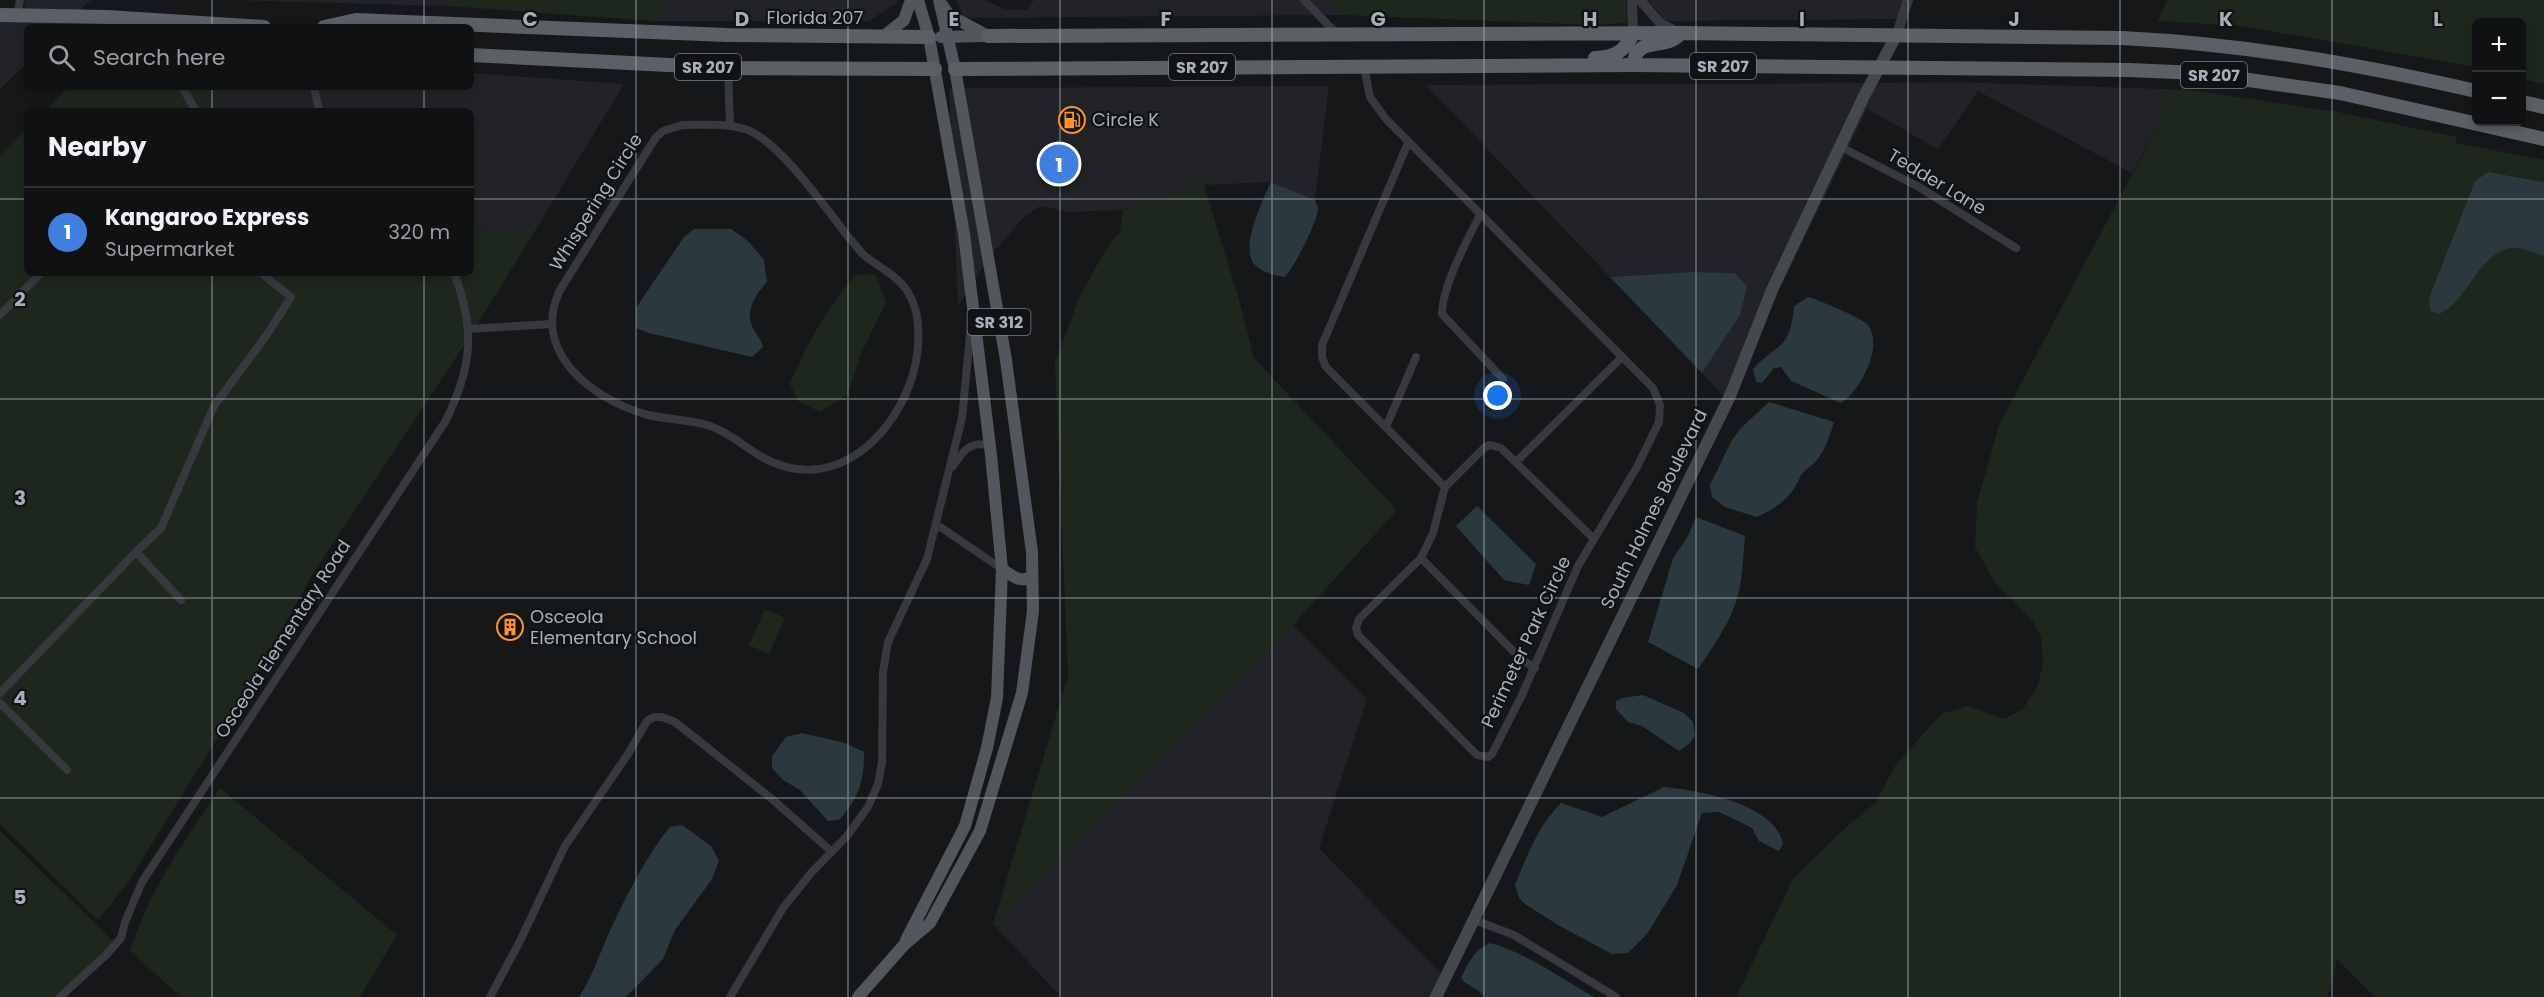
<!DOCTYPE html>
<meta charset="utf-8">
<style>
:root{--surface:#101113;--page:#1e1f21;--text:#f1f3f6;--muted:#9c9da0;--line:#303133;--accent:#ff9228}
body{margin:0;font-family:Poppins,sans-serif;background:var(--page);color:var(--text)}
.controls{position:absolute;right:18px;top:18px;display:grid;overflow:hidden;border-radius:9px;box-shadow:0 3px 9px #0003}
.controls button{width:54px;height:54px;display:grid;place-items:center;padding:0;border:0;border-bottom:2px solid var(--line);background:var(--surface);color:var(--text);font:30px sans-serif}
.you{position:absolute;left:1498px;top:396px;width:21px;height:21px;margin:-15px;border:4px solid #fff;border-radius:50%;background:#1a73e8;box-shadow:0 0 0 9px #1a73e833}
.badge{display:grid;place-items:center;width:39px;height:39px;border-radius:50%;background:var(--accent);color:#fff;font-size:20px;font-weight:700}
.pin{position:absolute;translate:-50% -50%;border:3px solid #fff;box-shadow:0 2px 6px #0006}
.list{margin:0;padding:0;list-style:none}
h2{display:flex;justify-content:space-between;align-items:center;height:78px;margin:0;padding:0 24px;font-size:26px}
h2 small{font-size:20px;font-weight:400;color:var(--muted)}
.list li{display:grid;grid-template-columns:39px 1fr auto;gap:18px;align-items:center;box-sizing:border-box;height:90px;padding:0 24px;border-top:2px solid var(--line)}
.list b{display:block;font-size:22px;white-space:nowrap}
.list p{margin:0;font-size:20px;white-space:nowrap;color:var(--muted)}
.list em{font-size:20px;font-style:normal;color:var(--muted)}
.icon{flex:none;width:33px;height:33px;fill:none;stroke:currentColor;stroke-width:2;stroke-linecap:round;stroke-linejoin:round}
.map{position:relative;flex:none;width:2544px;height:997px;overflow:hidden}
.search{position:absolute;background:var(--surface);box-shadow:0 3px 9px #0003;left:24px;top:24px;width:450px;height:66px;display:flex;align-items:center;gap:15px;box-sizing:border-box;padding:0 21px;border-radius:9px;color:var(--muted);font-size:22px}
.panel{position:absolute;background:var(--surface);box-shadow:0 3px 9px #0003;left:24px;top:108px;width:450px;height:168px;border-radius:9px}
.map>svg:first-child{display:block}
.built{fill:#222326}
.green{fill:#1e271e}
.water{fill:#2b393e}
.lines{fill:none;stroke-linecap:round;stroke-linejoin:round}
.minor{stroke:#37393e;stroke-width:8}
.tertiary{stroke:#37393e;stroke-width:10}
.secondary{stroke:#45494e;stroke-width:12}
.primary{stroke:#53575d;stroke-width:12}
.trunk{stroke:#5b6066;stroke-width:14}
.grid{fill:none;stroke:#a7b0ba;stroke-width:1.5;stroke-opacity:0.55}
.labels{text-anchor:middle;stroke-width:4.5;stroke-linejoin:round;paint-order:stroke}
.shield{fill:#111214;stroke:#7a8188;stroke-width:1.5}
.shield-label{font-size:16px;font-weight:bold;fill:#a7b0ba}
.street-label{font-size:18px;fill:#a7b0ba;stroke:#111214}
.poi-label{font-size:18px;fill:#a7b0ba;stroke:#111214;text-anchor:start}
.grid-label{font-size:20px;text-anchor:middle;font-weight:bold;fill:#a7b0ba;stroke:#111214;stroke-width:4.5;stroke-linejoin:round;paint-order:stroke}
</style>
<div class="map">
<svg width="2544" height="997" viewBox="0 0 2544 997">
<rect width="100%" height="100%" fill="#161719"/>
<path class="built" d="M25 0H91L80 10 24 9Z
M225 0H453L447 6Z
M669 0H897L898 2 869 21H654Z
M957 0H984L1005 9 1026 10 1034 0H1327L1342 15 964 18Z
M1648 0H1903L1897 19 1669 21 1664 19Z
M0 20 69 21 63 27H27V63L0 89Z
M471 73 624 84 533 234 471 230V111H218L220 87H471Z
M1955 82 2163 89 2161 120 2132 173 1978 91 1938 149 1867 109 1767 317 1876 83Z
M1864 83 1767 288 1724 396 1702 373 1740 315 1736 273 1691 272 1610 277 1426 85Z
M1329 86 1315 200 1271 182 1204 185 1123 210 1070 212 1040 206 1024 217 990 256 958 306 949 88Z
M1293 625 1367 699 1319 848 1441 974 1430 997H1061L993 924Z"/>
<path class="green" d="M453 0H669L654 21 447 6Z
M1327 0H1626L1627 23 1596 25 1342 15Z
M2167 0H2544V84L2522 79V22H2476V67L2241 26 2158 21Z
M69 87H220L218 111H45Z
M2163 89 2190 90 2338 112 2456 137V143L2544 160V182L2488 172 2475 181 2429 298 2430 311 2439 314C2468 303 2478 252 2512 248 2521 247 2535 253 2544 256V997H2375L2337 959 2328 997H1736L1793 879 1842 831 1876 802 1895 766 1941 714 1968 706 2003 719 2022 710 2037 688 2043 665 2041 637 2033 622 1995 583 1975 547 1977 503 1999 425 2161 120Z
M27 128V273H471V230L533 234 474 330 312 575 254 679 127 884 98 920 0 824V155Z
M1204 185 1238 296 1254 358 1397 510 1293 625 993 924 1068 676 1055 362 1080 296 1105 251 1120 232 1123 210Z
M875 274 886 302 861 354 848 394 820 412 798 401 790 384C808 342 825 311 855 275Z
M765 609 785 618 769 654 749 645Z
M220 788 397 935 360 997H181L130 951C149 890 185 841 220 788Z
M0 831 116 944 60 997H0Z"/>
<path class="water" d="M2488 172 2544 182V256C2535 253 2521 247 2512 248 2478 252 2468 303 2439 314L2430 311 2429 298 2475 181Z
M1271 182 1315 200C1316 203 1318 206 1318 209 1318 221 1293 269 1285 277 1275 276 1261 272 1254 264 1240 247 1263 199 1271 182Z
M694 229H731L748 241 764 260 767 282C757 293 745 309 752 326 755 334 761 338 763 347L752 357 649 333 636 328V308L684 237Z
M1691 272 1735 273 1747 287 1740 315 1702 373 1610 277Z
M1808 297C1819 300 1862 318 1868 325 1884 347 1860 391 1841 403L1791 381 1781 367 1774 368 1762 383 1756 382 1753 369C1779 342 1790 350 1794 306Z
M1769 402 1834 422C1830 435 1826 449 1817 460 1812 466 1803 471 1800 477 1792 497 1777 508 1757 517L1725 507 1712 497 1710 485 1732 440 1741 428Z
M1477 506 1536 564 1529 585 1504 580 1456 526Z
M1696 517 1745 536C1743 558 1743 581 1736 602 1728 626 1712 648 1698 669L1648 642 1673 558 1687 538Z
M1643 695 1684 713 1693 722 1695 736 1689 744 1679 751 1642 726 1628 722 1616 709V701L1622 698Z
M802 733 845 743 864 752C864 782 859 798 839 820L828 821 800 790 783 780 772 768V756L786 737Z
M1664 787C1698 790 1776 804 1783 844L1779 851 1759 841 1752 828 1732 818 1719 812 1702 813 1677 885 1647 934 1628 953 1612 954 1558 925 1525 904 1519 898 1515 885C1526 858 1539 824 1561 803L1602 817Z
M682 825 711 846 719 861 712 879 675 930 663 959 626 997H579C594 974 601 949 613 924 629 891 647 855 670 827Z
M1490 943C1527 953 1560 978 1594 997H1484C1478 987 1467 987 1461 978 1469 962 1473 951 1490 943Z"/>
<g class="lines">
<path class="minor" d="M1304 0 1336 33
M17 15 20 0
M1364 66 1370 97 1386 119 1653 388 1660 405 1659 422 1637 467 1578 566 1522 695 1492 754 1488 757 1477 755 1358 635 1356 628 1359 619 1421 558 1433 533 1445 487 1485 447 1490 445 1501 448 1594 539
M728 68 730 126
M182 87 196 111
M314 87 319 111
M682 125C702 125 726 123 745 129 779 140 826 209 850 239 855 244 859 251 865 256 880 268 900 277 909 294 924 319 919 360 909 386 888 441 834 489 772 462 750 453 734 434 710 426 690 419 668 420 648 415 593 400 530 352 560 290L656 137 663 131Z
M1408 143 1322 345V357L1326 367 1445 487
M1839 146 1919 187 2016 248
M1480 215C1467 240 1442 287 1442 314L1503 379
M0 315 41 273
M469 329 551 324
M1386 427 1416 357
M1516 462 1622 357
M953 466C963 451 970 441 989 445
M936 524 1002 569
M136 552 161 528 214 406 266 336 291 297 261 273
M1421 558 1521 659 1535 668
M0 693 136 552 181 600
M0 703 67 770
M1474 920 1514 935 1616 997
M60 997 106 955 121 938 125 922 142 882 445 422C472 368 476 330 454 273
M490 997 520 941 565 846 628 754 647 721 654 717H662L675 722 772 799 832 852
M730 997 783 908 811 873 847 836 868 807 878 784 882 762 883 672 888 642 927 559 962 418 971 325"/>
<path class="tertiary" d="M1632 0 1633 33
M1640 0 1660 23 1677 32
M1897 34 1908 0"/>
<path class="secondary" d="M1436 997 1730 396 1772 290 1864 96 1897 34"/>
<path class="primary" d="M942 5 949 15 988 36
M884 36 904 20 911 0
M941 37 986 36
M1002 569C1013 576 1019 583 1032 577
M906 940 965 826 987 748 997 698 1002 569 991 455 964 234 929 37 918 0
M858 997 904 945 930 923 980 831 1022 693 1033 611 1032 552 1006 360 955 69 939 0"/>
<path class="trunk" d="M0 15 107 17 264 27
M324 27 356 20 727 35 929 37
M988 36 1680 33 2122 38C2244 44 2358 64 2476 91
M471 55 728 68 935 69
M1595 58C1614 58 1626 51 1633 33
M1634 65C1634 36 1665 50 1679 35
M955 69 1634 65 2128 70 2200 73 2340 93 2544 139
M2522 102 2544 107"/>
</g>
<path class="grid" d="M212 0V27M424 0V27M636 0V997M848 0V997M1060 0V997M1272 0V997M1484 0V997M1696 0V997M1908 0V997M2120 0V997M2332 0V997M212 87V111M424 87V111M0 199H27M471 199H2544M212 273V997M424 273V997M0 399H2544M0 598H2544M0 798H2544"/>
<defs>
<symbol id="fuel-ring" viewBox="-11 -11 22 22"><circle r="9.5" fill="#111214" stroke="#ff9228" stroke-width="1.5"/><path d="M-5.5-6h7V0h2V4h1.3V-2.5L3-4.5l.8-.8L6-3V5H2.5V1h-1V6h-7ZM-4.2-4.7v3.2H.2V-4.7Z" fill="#ff9228"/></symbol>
<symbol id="building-ring" viewBox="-11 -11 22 22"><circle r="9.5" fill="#111214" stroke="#ff9228" stroke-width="1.5"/><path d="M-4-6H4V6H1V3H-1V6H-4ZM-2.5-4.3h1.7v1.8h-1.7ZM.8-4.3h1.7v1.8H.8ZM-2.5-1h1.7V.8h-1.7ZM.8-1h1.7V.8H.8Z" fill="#ff9228"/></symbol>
</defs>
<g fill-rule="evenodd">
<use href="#fuel-ring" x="1057" y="105" width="30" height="30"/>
<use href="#building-ring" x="495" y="612" width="30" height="30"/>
</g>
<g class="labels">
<g class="shield">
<rect x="1690" y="53" width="66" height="26" rx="4.5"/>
<rect x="675" y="54" width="66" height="26" rx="4.5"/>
<rect x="1169" y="54" width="66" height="26" rx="4.5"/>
<rect x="2181" y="62" width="66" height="26" rx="4.5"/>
<rect x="967.5" y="309" width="63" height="26" rx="4.5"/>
</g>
<g class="shield-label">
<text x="1723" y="72">SR 207</text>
<text x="708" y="73">SR 207</text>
<text x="1202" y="73">SR 207</text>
<text x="2214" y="81">SR 207</text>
<text x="999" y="328">SR 312</text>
</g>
<g class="street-label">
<text x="815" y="24">Florida 207</text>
<text transform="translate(1937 182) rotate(31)" y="6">Tedder Lane</text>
<text transform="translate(596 202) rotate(-58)" y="6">Whispering Circle</text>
<text transform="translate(1654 509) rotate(-64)" y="6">South Holmes Boulevard</text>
<text transform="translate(283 639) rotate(-57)" y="6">Osceola Elementary Road</text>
<text transform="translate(1526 642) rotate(-65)" y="6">Perimeter Park Circle</text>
</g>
<g class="poi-label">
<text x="1092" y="126">Circle K</text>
<text x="530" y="623">Osceola<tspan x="530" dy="21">Elementary School</tspan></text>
</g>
</g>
<g class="grid-label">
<text x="530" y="26">C</text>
<text x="742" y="26">D</text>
<text x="954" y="26">E</text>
<text x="1166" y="26">F</text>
<text x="1378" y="26">G</text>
<text x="1590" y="26">H</text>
<text x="1802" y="26">I</text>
<text x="2014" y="26">J</text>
<text x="2226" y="26">K</text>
<text x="2438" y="26">L</text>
<text x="20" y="306">2</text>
<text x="20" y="505">3</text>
<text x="20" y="705">4</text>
<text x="20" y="904">5</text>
</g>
</svg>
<div class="controls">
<button>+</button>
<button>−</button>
</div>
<div class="you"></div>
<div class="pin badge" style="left:1059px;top:164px;background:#3f7fe0">1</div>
<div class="search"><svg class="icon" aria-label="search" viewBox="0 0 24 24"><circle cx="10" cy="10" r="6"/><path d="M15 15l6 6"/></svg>Search here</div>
<section class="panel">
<h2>Nearby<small></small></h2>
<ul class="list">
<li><span class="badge" style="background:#3f7fe0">1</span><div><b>Kangaroo Express</b><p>Supermarket</p></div><em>320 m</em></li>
</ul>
</section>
</div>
